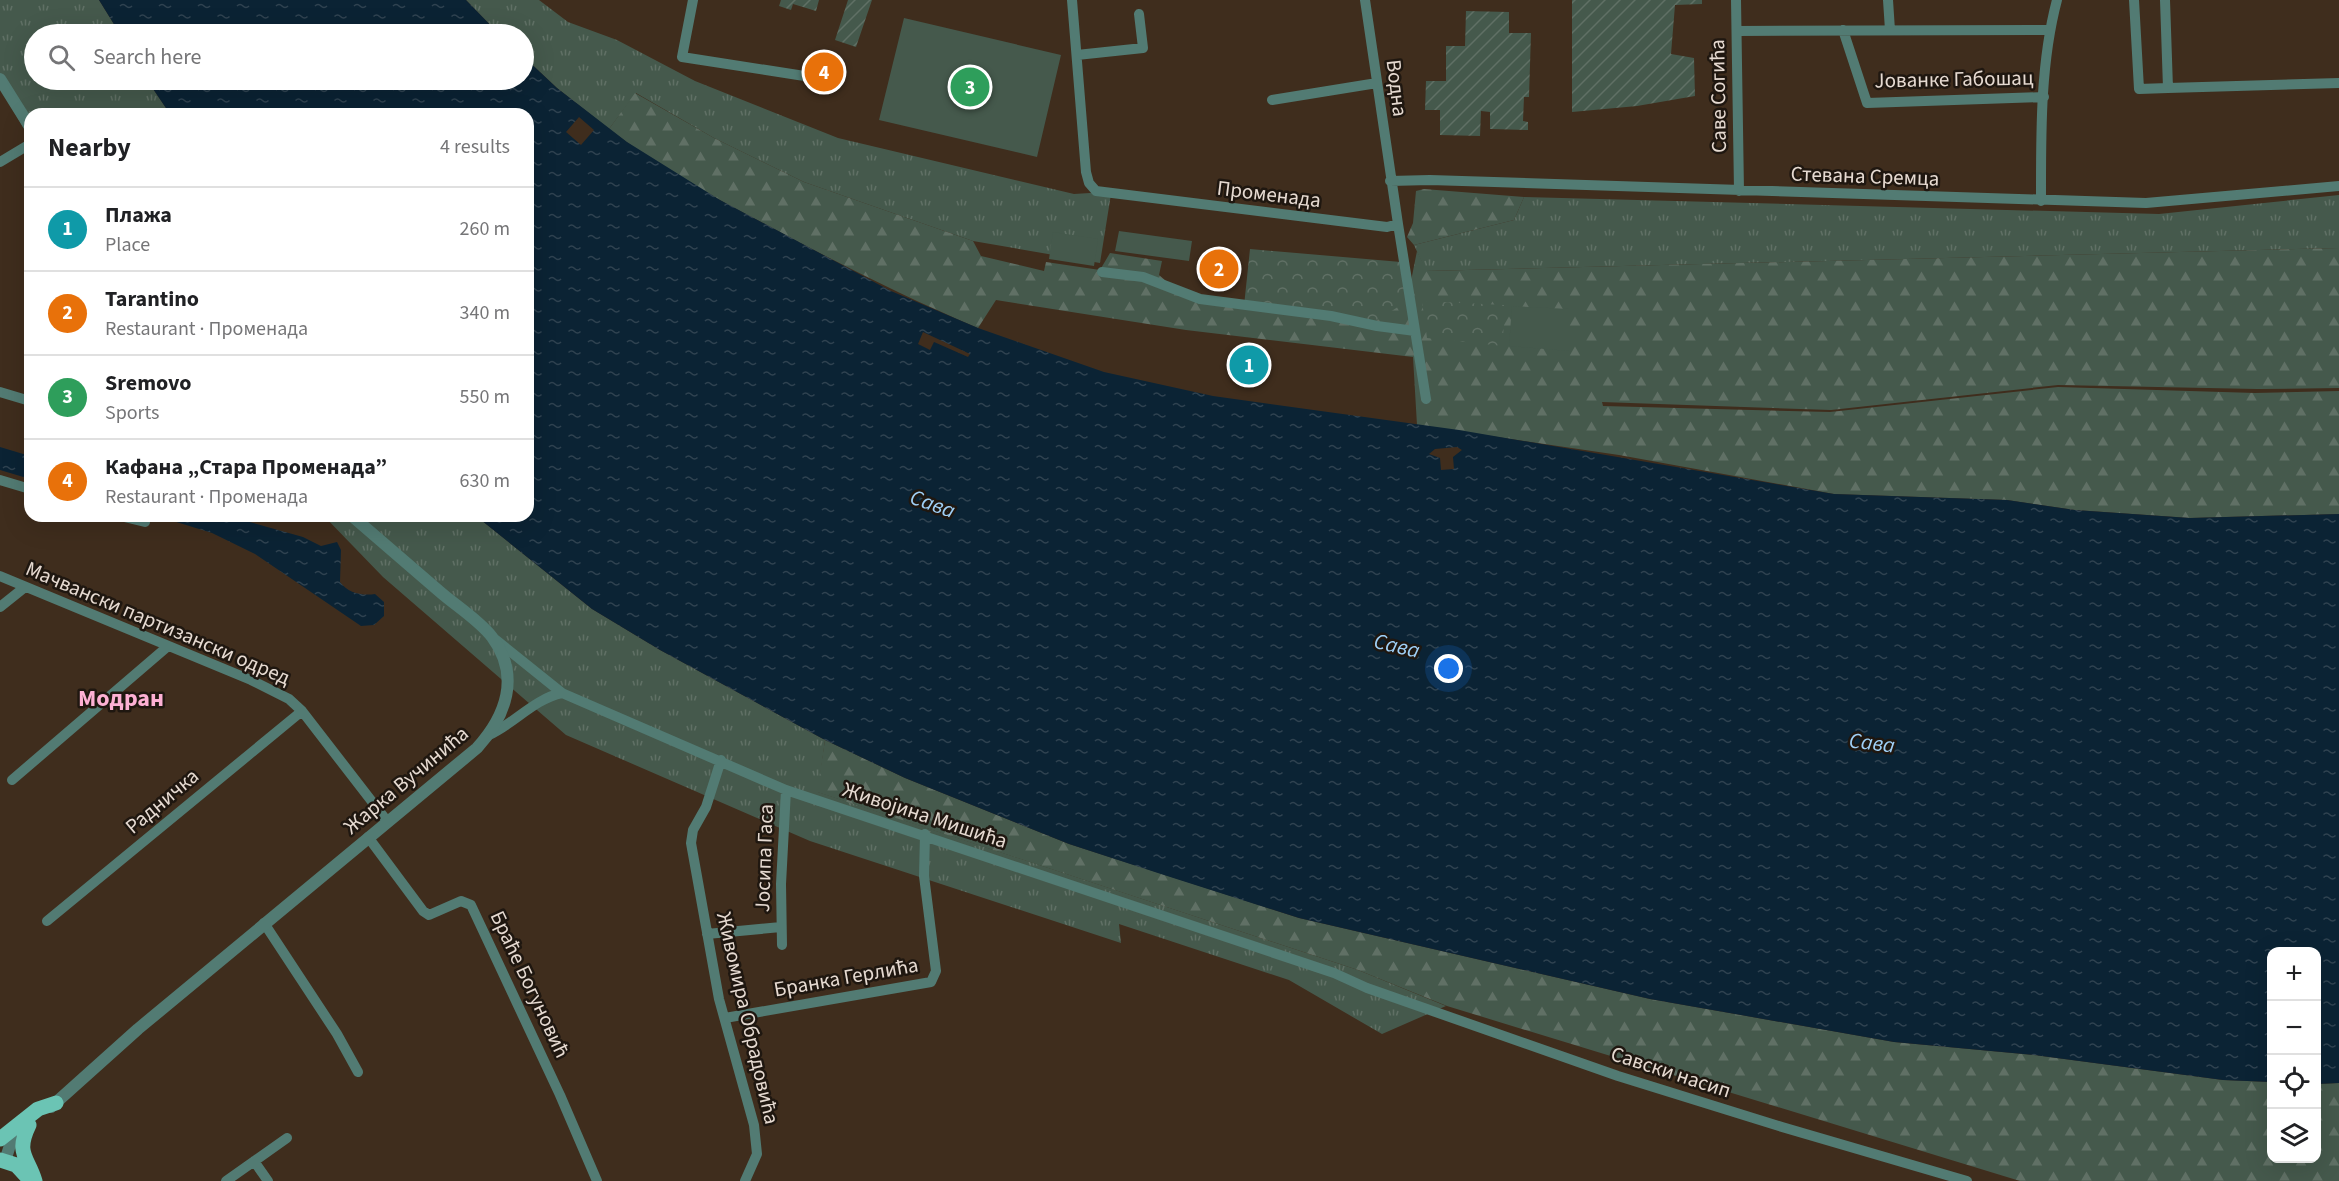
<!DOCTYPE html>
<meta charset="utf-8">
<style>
:root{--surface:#fff;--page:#f6f6f6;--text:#202124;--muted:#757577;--line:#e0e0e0;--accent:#83526c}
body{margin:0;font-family:"Source Sans 3",sans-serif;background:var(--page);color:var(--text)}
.controls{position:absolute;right:18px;bottom:18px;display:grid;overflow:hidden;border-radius:12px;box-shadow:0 6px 24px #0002}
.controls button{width:54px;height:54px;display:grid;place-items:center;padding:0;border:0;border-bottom:2px solid var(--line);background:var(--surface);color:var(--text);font:30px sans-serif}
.you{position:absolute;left:1449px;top:669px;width:21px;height:21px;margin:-15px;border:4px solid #fff;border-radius:50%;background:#1a73e8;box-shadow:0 0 0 9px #1a73e833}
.badge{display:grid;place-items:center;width:39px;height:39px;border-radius:50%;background:var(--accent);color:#fff;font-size:20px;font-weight:700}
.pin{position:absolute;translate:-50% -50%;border:3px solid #fff;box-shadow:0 2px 6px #0006}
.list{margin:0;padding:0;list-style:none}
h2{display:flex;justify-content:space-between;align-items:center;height:78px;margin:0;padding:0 24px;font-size:26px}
h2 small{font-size:20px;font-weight:400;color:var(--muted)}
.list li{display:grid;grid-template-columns:39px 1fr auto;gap:18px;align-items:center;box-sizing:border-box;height:84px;padding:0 24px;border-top:2px solid var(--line)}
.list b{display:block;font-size:22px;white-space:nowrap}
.list p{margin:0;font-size:20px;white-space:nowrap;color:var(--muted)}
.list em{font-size:20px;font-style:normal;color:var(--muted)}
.icon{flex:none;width:33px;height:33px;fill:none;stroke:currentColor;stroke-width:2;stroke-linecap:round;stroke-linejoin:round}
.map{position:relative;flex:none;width:2339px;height:1181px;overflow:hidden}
.search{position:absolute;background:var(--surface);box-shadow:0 6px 24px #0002;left:24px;top:24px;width:510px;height:66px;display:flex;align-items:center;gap:15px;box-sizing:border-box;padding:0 21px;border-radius:33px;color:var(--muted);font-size:22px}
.panel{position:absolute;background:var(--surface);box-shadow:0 6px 24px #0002;left:24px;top:108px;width:510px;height:414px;border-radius:18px}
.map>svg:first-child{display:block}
.grass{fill:url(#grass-tufts)}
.forest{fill:url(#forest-firs)}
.park{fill:url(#park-crowns)}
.garden{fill:url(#garden-furrows)}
.pitch{fill:#45594c}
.water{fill:url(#water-ripples)}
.pier{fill:#3f2d1d}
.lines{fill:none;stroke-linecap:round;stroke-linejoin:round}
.minor{stroke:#527b73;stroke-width:10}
.tertiary{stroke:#527b73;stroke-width:12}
.primary{stroke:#6bc4b4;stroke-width:15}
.labels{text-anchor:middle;stroke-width:5;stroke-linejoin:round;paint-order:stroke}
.street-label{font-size:21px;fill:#e6dad1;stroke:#1f1710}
.water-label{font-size:22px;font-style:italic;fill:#9fd0f7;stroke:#1f1710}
.quarter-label{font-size:24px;font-weight:bold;fill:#fdb0d4;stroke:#1f1710}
</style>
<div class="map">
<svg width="2339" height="1181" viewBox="0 0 2339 1181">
<defs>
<pattern id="grass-tufts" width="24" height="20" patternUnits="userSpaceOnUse" patternTransform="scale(1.5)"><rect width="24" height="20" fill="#45594c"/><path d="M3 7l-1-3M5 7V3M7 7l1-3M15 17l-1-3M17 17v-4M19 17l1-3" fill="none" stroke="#607065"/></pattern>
<pattern id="forest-firs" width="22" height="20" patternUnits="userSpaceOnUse" patternTransform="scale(1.5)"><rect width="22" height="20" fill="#45594c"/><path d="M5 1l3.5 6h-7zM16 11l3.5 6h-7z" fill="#607065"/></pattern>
<pattern id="park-crowns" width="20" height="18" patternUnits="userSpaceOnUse" patternTransform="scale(1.5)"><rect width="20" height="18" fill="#45594c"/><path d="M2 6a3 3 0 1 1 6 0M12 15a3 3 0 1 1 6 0" fill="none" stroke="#607065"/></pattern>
<pattern id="garden-furrows" width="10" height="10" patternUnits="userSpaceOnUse" patternTransform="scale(1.5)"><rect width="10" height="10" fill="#45594c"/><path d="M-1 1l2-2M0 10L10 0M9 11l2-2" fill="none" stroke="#607065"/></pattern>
<pattern id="water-ripples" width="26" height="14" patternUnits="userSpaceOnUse" patternTransform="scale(1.5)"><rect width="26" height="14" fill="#0b2334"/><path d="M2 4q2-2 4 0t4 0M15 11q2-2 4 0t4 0" fill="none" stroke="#2f4250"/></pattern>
</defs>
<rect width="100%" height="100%" fill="#3f2d1d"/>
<path class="grass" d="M0 0H99L120 34H34V80H147L170 114H30V139L0 88Z
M466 0H539L568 22 617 40 695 81 838 138 1074 194 1106 192 1111 194 1100 263 973 241 804 182 714 138 636 93 609 129 557 88 524 57V34H499Z
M2339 195V248L1426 271 1414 245 1514 220 1524 197 2159 214Z
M324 516H476L592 609 660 650 825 740 818 792 1358 970 1446 1006 1382 1034 1289 980 1119 924 1121 943 810 841 566 735 383 577Z"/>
<path class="forest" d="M635 93 714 138 804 182 973 241 981 256 1044 271 1046 262 1100 270 1110 253 1162 261 1159 275 1182 295 1244 306 1407 301 1417 251 1427 271 2339 248V388L2258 389 2058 385 1831 410 1602 402 1603 406 1830 412 2058 387 2255 393 2339 391V514L2190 518 2075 510 2007 500 1834 494 1619 455 1417 425 1413 357 1186 330 996 300 978 328C905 297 835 262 765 224 711 196 657 166 609 129Z
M1424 189 1524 197 1514 220 1414 245 1407 237 1413 223 1416 191Z
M825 740 905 778 1069 844 1299 918 1650 999 1894 1042 2034 1055 2223 1080 2271 1082 2272 1158H2316L2317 1084 2339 1083V1181H2020L1447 1006 1358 970 817 792Z"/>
<path class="park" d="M1250 249 1401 262 1407 301 1364 329 1354 321 1244 306Z
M1422 301 1504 305 1503 346 1427 338Z"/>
<path class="garden" d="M781 0H819L816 11 793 4 791 10 779 6Z
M848 0H872L856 47 835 40Z
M1572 0H1702V4L1675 5 1671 54 1694 58 1695 96 1637 106 1572 112Z
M1466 11 1509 12V33H1531L1529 97H1524L1523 121 1528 122V130L1490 129V112L1481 111 1480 136 1440 135V110H1425L1426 81H1446V46H1465Z"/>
<path class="pitch" d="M904 18 1061 55 1037 157 879 120Z
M1119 231 1192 241 1189 261 1115 251Z
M1053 232 1098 239 1094 266 1049 259Z
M1512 306 1569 309V351L1509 346Z"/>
<path class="water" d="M99 0H466L499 34H120Z
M524 57 557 88 627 142 720 200 891 291 978 328 1104 372 1213 396 1459 430 1834 494 2007 500 2075 510 2190 518 2339 514V1083L2317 1084 2316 952H2272L2271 1082 2223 1080 2034 1055 1894 1042 1650 999 1299 918 1164 875 1069 844 905 778 825 740 660 650 592 609 476 516H528V114H170L147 80H524Z
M0 447 30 456V479L0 470Z
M157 516H228L303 537 321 546 337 542 341 550 340 582C348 593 362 596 375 594L384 602V616L374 625 361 626 255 554 212 533Z"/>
<path class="pier" d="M579 117 594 130 581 145 566 132Z
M923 332 970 354 968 357 934 342 930 350 918 344Z
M1457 447 1462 450 1453 457 1454 469 1441 470 1440 458 1429 454 1435 449Z"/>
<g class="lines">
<path class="minor" d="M693 0 682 57 830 80
M1072 0 1086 172 1089 183 1096 191 1387 227 1398 224 1365 0
M1736 0 1739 191
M1888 0 1890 30
M2134 0 2139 89 2168 88
M2165 0 2168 88 2339 83
M1843 30 1867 103 2044 97
M1737 31 2050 30
M1077 55 1143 48 1139 14
M1272 100 1377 83
M0 162 30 144
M1390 181 1430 180 2146 203 2339 186
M2041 201C2041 135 2040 64 2057 0
M1398 224 1426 399
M1102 272 1143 277 1200 299 1331 316 1377 326 1415 331
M0 392 30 401
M0 480 30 489
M120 516 145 522
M0 576 251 680 289 699 302 711 387 821
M0 607 25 587
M496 640 562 693 786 790 1334 973 1367 988 1618 1076 1782 1127 1967 1181
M489 735C515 723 534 699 562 693
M721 760 706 807 693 830 691 843 719 999 754 1125 757 1154 745 1181
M12 780 167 647
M368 837 423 911 429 915 461 901 471 905 560 1095 597 1181
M47 921 302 711
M264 923 337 1034 358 1072
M707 934 781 927
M782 945 781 884 786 790
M725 1018 931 982 936 971 924 876 925 834
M254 1161 268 1181
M226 1181 287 1138"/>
<path class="tertiary" d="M0 79 30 127
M51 1107 138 1029 477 748C506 716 521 676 492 637 479 620 456 606 439 591 410 566 381 541 352 516
M5 1161 11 1142 28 1126"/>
<path class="primary" d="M29 1125C15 1154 28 1157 35 1181
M0 1139 38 1109 56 1103
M0 1160 16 1165 29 1179"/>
</g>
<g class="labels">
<g class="street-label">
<text transform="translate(1954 79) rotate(-1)" y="7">Јованке Габошац</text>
<text transform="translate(1397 88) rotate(83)" y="7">Водна</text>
<text transform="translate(1718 96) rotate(-91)" y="7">Саве Согића</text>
<text transform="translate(1865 176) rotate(2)" y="7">Стевана Сремца</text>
<text transform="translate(1269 194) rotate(7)" y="7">Променада</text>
<text transform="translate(158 623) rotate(23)" y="7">Мачвански партизански одред</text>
<text transform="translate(406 780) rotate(-40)" y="7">Жарка Вучинића</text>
<text transform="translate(162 801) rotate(-40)" y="7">Радничка</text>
<text transform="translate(925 815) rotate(18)" y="7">Живојина Мишића</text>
<text transform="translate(764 858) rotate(-88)" y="7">Јосипа Гаса</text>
<text transform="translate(846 977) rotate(-10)" y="7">Бранка Герлића</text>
<text transform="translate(530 984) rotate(65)" y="7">Браће Богуновић</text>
<text transform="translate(748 1018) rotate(77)" y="7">Живомира Обрадовића</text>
<text transform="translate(1671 1072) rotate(18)" y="7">Савски насип</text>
</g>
<g class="water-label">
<text transform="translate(933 503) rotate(20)" y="8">Сава</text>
<text transform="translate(1397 645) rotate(13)" y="8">Сава</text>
<text transform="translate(1872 742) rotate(7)" y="8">Сава</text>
</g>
<g class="quarter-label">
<text x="121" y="706">Модран</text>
</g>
</g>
</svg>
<div class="controls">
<button>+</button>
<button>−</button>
<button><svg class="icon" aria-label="locate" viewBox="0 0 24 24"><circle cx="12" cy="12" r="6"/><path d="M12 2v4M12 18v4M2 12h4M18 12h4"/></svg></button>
<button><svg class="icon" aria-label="layers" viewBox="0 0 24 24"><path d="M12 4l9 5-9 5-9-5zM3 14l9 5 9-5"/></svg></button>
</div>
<div class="you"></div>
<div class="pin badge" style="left:1249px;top:365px;background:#0f9aa8">1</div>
<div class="pin badge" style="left:1219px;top:269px;background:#e8710a">2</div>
<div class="pin badge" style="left:970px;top:87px;background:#2e9e5b">3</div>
<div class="pin badge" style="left:824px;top:72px;background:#e8710a">4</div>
<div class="search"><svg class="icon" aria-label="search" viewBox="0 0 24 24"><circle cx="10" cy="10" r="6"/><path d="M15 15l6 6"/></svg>Search here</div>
<section class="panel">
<h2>Nearby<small>4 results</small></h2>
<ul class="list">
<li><span class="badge" style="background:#0f9aa8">1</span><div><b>Плажа</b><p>Place</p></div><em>260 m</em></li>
<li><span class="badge" style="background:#e8710a">2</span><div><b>Tarantino</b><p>Restaurant · Променада</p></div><em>340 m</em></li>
<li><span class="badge" style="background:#2e9e5b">3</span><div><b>Sremovo</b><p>Sports</p></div><em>550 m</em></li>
<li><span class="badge" style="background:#e8710a">4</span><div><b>Кафана „Стара Променада”</b><p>Restaurant · Променада</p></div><em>630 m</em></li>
</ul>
</section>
</div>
